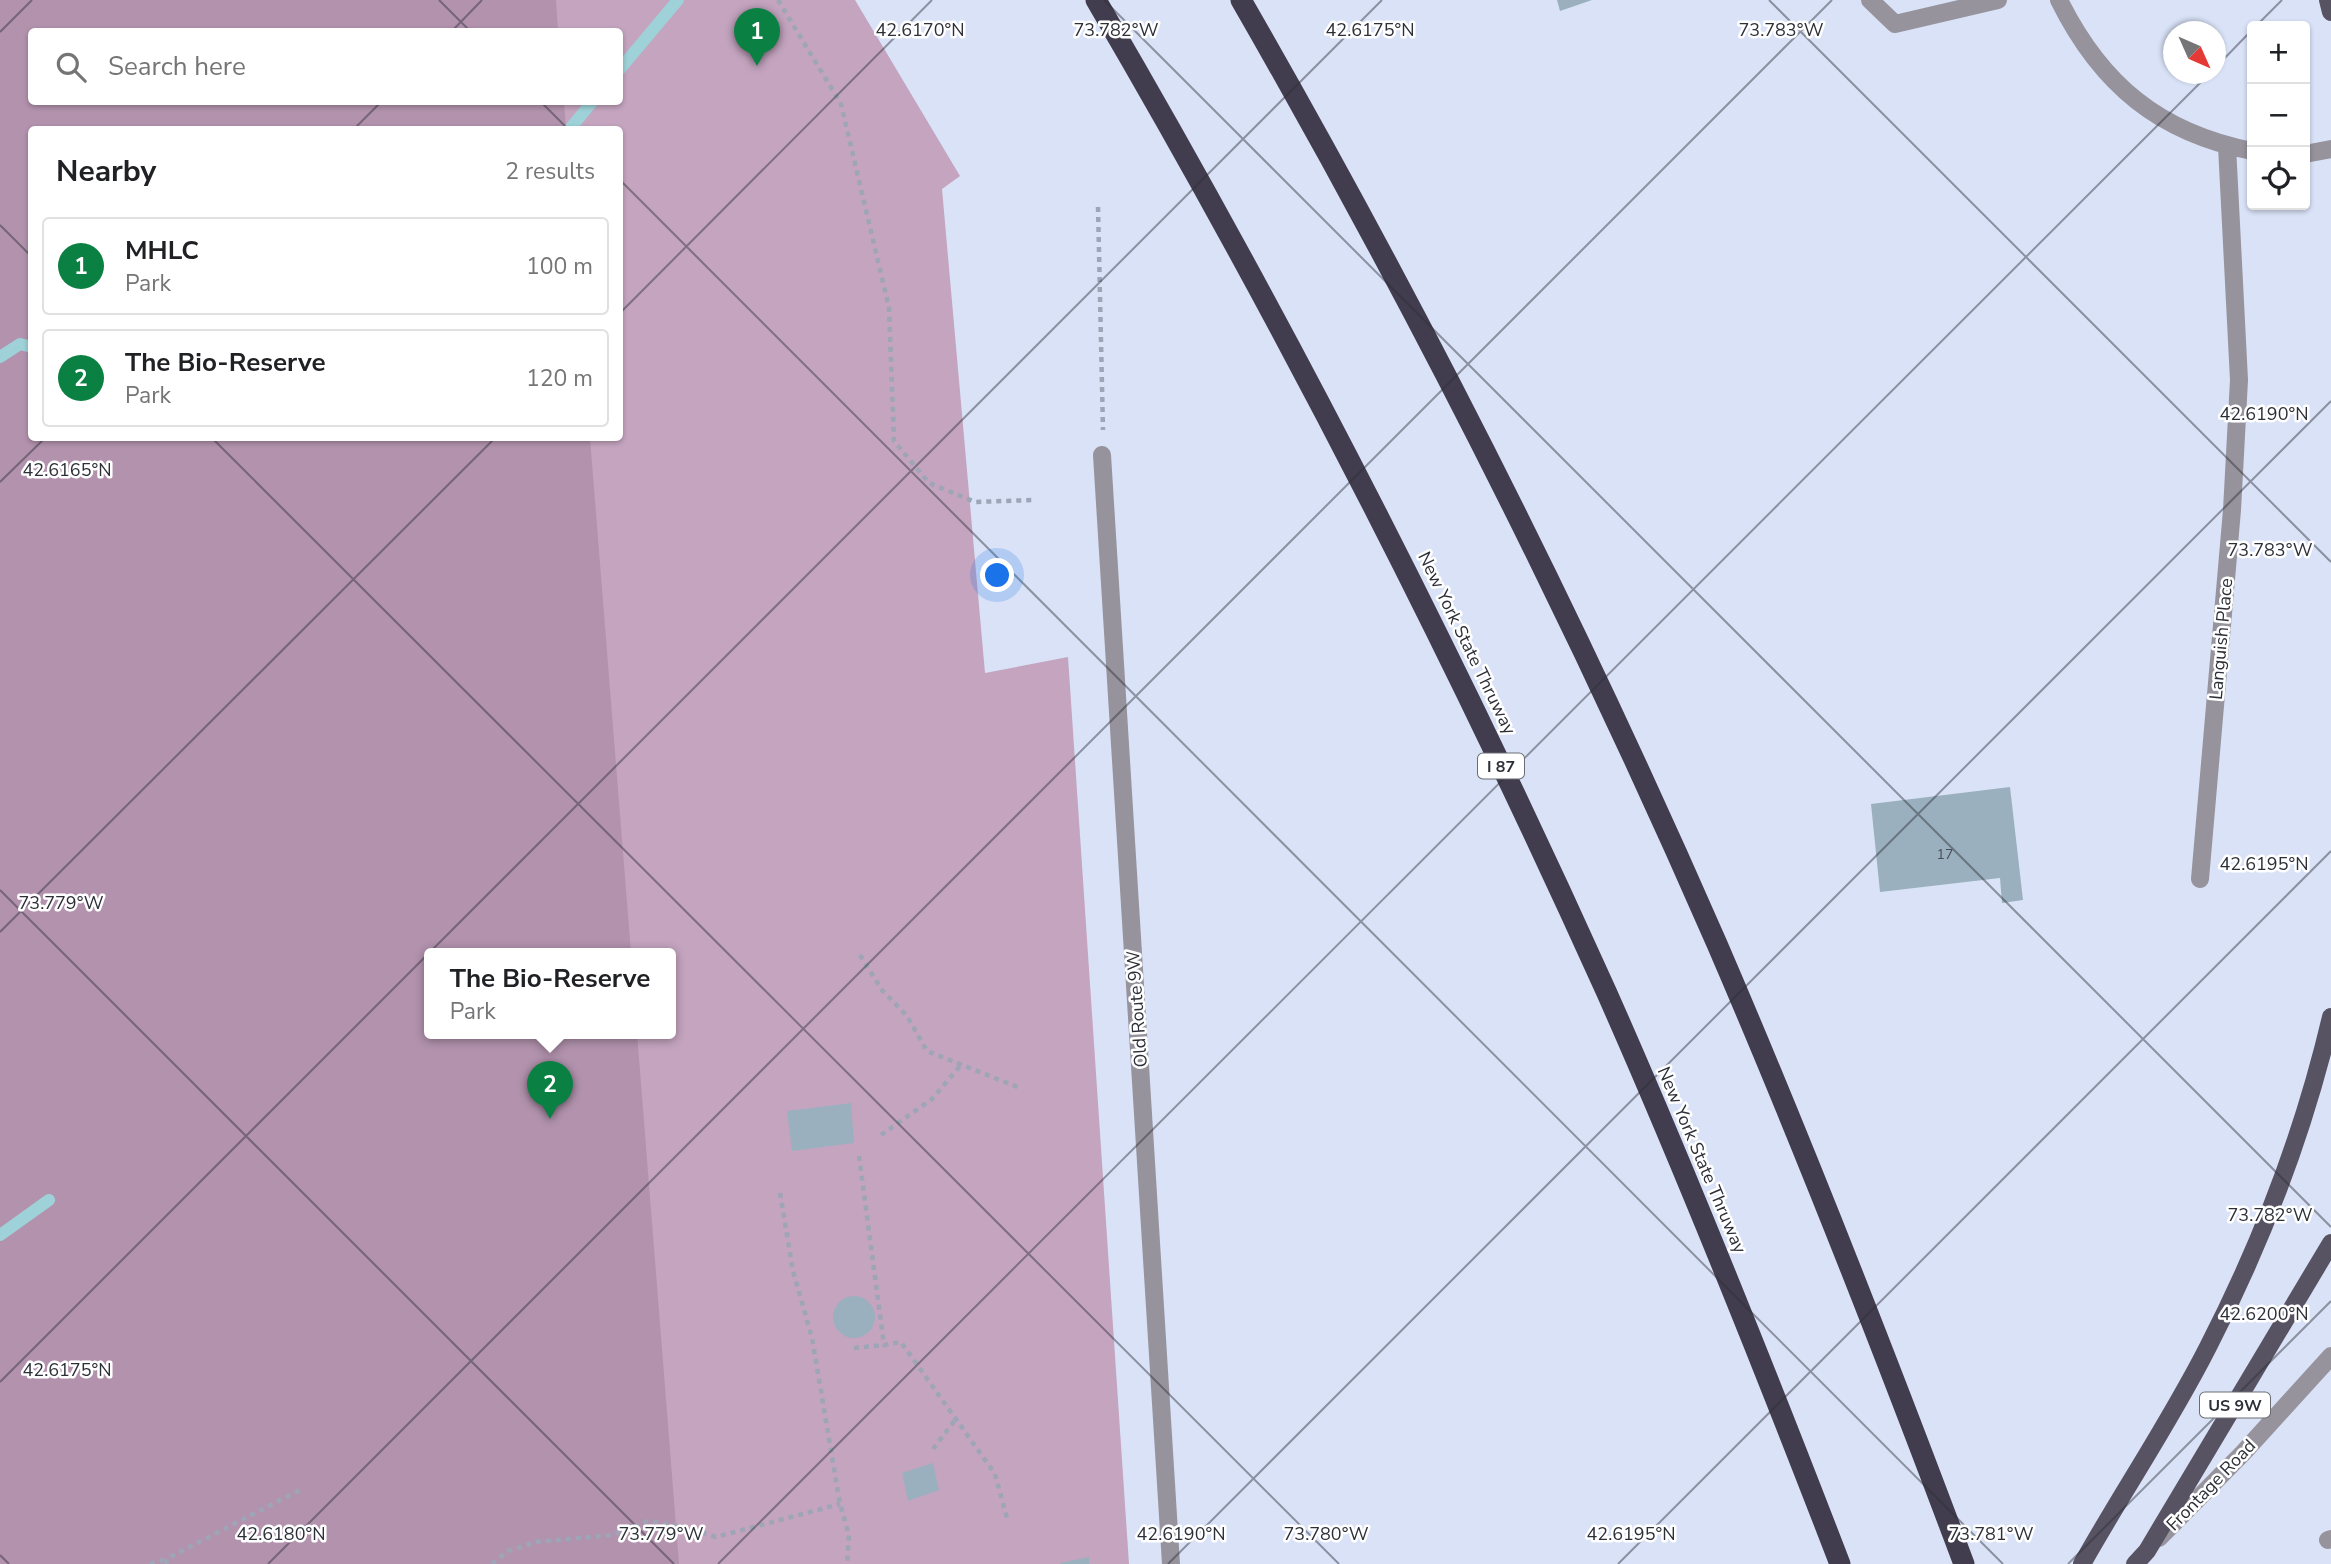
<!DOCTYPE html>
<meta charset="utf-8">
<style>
:root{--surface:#fff;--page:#f2f2f2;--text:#202124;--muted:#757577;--line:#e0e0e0;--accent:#0b8043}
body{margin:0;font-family:"Nunito Sans",sans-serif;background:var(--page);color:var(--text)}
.controls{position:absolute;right:21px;top:21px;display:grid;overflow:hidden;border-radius:7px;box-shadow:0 2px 5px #0004}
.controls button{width:63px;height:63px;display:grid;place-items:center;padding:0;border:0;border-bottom:2px solid var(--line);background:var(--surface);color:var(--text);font:35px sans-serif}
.compass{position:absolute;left:2163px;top:21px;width:63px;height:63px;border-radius:50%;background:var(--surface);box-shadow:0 2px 5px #0004;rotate:135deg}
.you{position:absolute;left:998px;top:576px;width:24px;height:24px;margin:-18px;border:5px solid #fff;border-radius:50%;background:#1a73e8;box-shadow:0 0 0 10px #1a73e833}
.badge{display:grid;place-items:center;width:46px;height:46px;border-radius:50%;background:var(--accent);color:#fff;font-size:23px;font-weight:700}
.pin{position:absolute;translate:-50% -58px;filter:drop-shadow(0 2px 4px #0008)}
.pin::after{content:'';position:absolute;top:37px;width:24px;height:21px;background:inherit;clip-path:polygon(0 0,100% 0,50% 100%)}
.popup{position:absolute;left:424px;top:948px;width:252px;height:91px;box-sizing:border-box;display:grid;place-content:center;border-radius:7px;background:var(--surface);filter:drop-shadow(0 2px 5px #0005);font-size:23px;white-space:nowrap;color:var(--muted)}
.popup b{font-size:26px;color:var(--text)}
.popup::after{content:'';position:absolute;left:50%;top:100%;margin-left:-14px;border:14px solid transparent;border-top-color:var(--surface)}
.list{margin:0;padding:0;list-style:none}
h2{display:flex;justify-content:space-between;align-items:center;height:91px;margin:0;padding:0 28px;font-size:30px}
h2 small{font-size:23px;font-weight:400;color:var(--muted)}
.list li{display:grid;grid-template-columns:46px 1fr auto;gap:21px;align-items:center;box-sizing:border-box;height:98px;margin:0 14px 14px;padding:0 14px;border:2px solid var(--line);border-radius:7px}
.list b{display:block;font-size:26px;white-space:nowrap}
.list p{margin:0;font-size:23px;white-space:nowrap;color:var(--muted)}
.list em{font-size:23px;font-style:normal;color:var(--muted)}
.icon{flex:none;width:38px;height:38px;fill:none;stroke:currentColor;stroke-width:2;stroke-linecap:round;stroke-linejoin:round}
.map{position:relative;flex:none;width:2331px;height:1564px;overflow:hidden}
.search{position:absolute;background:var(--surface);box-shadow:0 2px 5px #0004;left:28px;top:28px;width:595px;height:77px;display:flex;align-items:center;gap:18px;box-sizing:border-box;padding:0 24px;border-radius:7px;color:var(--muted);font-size:26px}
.panel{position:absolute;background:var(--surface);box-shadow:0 2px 5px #0004;left:28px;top:126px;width:595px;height:315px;border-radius:7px}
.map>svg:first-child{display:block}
.green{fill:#c4a4bf;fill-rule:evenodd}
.forest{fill:#b292ad}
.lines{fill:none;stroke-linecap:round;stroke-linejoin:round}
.stream{stroke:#9ed2d8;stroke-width:12}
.building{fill:#9bb0be}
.path{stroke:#9ea5b6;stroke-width:4.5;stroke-dasharray:5 5;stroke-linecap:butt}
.minor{stroke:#96939c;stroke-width:18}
.major{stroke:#585363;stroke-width:18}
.highway{stroke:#423d4e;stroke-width:21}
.ticks{fill:none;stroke:#2c2f37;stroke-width:2;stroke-opacity:0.45}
.labels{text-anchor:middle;stroke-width:5;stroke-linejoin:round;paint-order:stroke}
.number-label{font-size:14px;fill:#484f59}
.shield{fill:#fff;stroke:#6b6d73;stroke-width:2}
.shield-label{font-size:16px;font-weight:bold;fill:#2c2f37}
.street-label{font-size:18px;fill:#2c2f37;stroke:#fff}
.ticks-label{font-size:18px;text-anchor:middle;fill:#2c2f37;stroke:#fff;stroke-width:5;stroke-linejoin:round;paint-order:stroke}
</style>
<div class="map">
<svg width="2331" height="1564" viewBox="0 0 2331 1564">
<rect width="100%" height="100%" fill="#d9e2f7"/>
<path class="green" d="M0 0H855L960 176 942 189 985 673 1068 657 1129 1564H0ZM32 32H620V102H32ZM32 130H620V438H32ZM429 953H671V1033H429Z"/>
<path class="forest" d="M0 0H556L558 31 32 32V102H564L566 129 32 130V438H590L631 953H429V1033H637L679 1564H0Z"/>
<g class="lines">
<path class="stream" d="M620 69 678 0
M569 130 592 102
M0 357 20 344 32 347
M0 1235 49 1200"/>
</g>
<path class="building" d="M1557 0H1592L1560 11Z
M2010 787 2023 900 2002 903 2000 878 1880 892 1871 804Z
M851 1103 854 1143 792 1151 787 1111Z
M833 1317a21 21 0 1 1 42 0a21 21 0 1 1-42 0Z
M933 1463 939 1490 908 1501 902 1473Z
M1089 1557V1564H1061L1060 1563Z"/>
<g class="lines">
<path class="path" d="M778 0 841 104 889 308 894 441 929 483 975 502 1034 500
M1098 207 1103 430
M860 955 882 990 907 1016 927 1051 1020 1088
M881 1135 932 1099 961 1065
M859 1156 884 1345 901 1342 995 1474 1008 1522
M780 1193 793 1271 812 1338 840 1504 849 1535 847 1564
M854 1348 884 1345
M933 1449 955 1420
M150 1564 166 1559
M167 1564 166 1559 304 1488
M492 1564 508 1551 536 1542 612 1535 648 1521 684 1527 716 1537 840 1504"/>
<path class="minor" d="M1870 0 1895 24 1998 0
M2059 0C2101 85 2160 133 2252 151
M2305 154 2331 149
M1102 455 1171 1564
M2200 879 2232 510 2239 380 2227 146
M2159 1538 2243 1453 2331 1356
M2328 1540 2331 1539"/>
<path class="major" d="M2328 0 2331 12
M2082 1564C2123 1491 2170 1422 2208 1347 2262 1242 2304 1132 2331 1017
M2135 1564 2147 1551 2331 1243"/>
<path class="highway" d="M1096 0C1284 321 1453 652 1606 991 1690 1180 1766 1372 1840 1564
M1241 0C1417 306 1576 621 1717 944 1805 1148 1886 1356 1964 1564"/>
</g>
<path class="ticks" d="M439 0 471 32M1104 0 2331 1227M1769 0 2331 562M2256 26 2282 0M0 32 32 0M451 32 482 0M2216 67 2252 30M541 102 569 130M353 130 381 102M620 180 2003 1564M0 225 32 257M620 313 932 0M212 438 1339 1564M0 482 45 438M0 890 674 1564M0 932 495 438M0 1382 1382 0M0 1555 9 1564M268 1564 1832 0M718 1564 2209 74M1168 1564 2331 401M1618 1564 2331 851M2068 1564 2331 1301"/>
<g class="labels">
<g class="number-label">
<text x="1945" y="859">17</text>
</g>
<g class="shield">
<rect x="1478" y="753.5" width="46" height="25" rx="5"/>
<rect x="2200" y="1392.5" width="70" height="25" rx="5"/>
</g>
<g class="shield-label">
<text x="1501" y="772">I 87</text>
<text x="2235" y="1411">US 9W</text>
</g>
<g class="street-label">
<text transform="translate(2221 639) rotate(-85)" y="6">Languish Place</text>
<text transform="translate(1467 643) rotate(64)" y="6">New York State Thruway</text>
<text transform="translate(1137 1009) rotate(-94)" y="6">Old Route 9W</text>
<text transform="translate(1702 1160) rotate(67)" y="6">New York State Thruway</text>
<text transform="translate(2211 1485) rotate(-46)" y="6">Frontage Road</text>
</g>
</g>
<g class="ticks-label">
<text x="920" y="36">42.6170°N</text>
<text x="1116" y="36">73.782°W</text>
<text x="1370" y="36">42.6175°N</text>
<text x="1781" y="36">73.783°W</text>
<text x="2264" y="420">42.6190°N</text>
<text x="67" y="476">42.6165°N</text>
<text x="2270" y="556">73.783°W</text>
<text x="2264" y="870">42.6195°N</text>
<text x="61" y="909">73.779°W</text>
<text x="2270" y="1221">73.782°W</text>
<text x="2264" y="1320">42.6200°N</text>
<text x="67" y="1376">42.6175°N</text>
<text x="281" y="1540">42.6180°N</text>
<text x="661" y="1540">73.779°W</text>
<text x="1181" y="1540">42.6190°N</text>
<text x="1326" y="1540">73.780°W</text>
<text x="1631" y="1540">42.6195°N</text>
<text x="1991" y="1540">73.781°W</text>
</g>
</svg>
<div class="controls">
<button>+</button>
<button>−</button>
<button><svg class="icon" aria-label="locate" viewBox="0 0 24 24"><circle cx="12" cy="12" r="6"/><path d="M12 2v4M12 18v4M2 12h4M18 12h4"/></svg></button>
</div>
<svg class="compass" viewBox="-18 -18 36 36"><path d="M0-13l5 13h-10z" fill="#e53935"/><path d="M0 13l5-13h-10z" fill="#757577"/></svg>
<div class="you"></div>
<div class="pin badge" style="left:757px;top:66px">1</div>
<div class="pin badge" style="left:550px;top:1119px">2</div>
<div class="popup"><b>The Bio-Reserve</b>Park</div>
<div class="search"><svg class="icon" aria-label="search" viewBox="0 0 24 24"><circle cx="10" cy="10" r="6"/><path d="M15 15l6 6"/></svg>Search here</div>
<section class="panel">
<h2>Nearby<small>2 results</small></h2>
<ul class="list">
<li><span class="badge">1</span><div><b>MHLC</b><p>Park</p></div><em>100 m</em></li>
<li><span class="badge">2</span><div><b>The Bio-Reserve</b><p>Park</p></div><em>120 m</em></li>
</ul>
</section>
</div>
